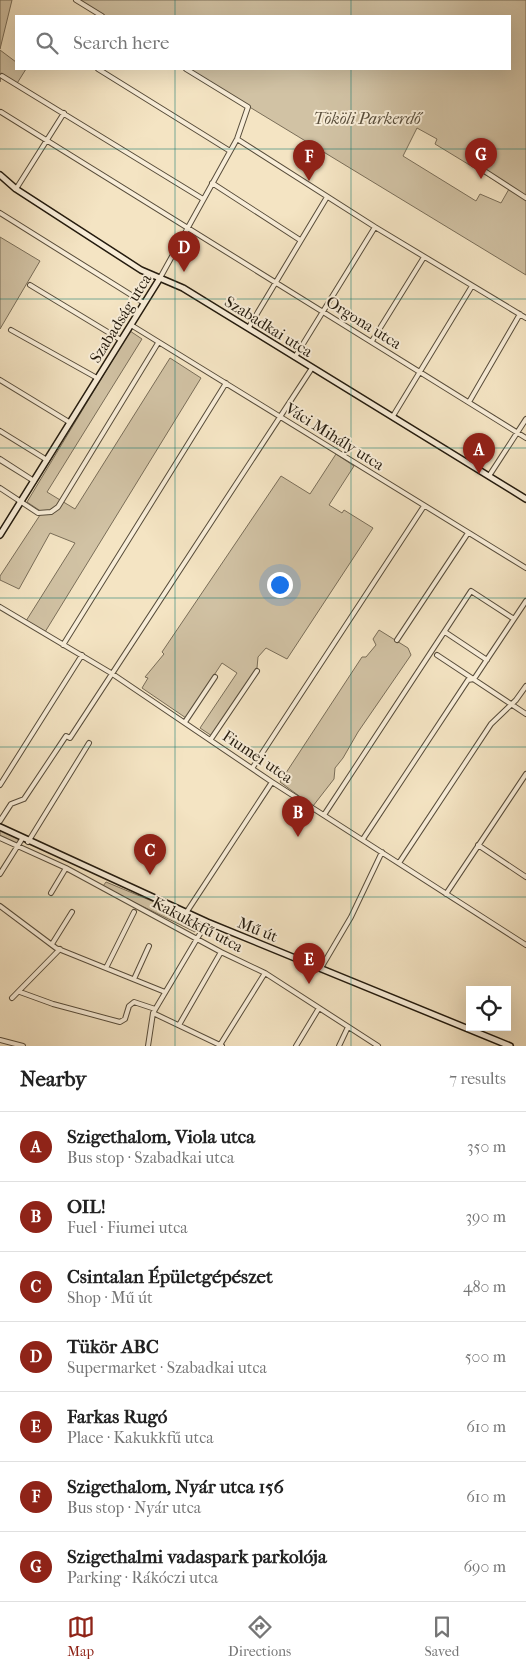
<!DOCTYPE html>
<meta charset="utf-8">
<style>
:root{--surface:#fff;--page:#f2f2f2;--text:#222;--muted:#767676;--line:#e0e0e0;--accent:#8f2418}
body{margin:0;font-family:"IM FELL French Canon",serif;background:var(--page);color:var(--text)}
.controls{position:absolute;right:15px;bottom:15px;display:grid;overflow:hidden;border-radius:0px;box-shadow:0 5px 20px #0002}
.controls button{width:45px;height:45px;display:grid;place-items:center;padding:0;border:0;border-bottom:1px solid var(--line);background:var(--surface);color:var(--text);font:25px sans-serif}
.you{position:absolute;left:279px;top:584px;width:18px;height:18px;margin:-12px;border:4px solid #fff;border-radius:50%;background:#1a73e8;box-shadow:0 0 0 8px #1a73e833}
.badge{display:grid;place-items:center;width:32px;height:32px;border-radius:50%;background:var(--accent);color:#fff;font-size:16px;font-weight:700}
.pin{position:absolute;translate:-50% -41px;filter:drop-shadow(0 1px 2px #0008)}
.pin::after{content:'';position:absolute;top:26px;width:18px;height:15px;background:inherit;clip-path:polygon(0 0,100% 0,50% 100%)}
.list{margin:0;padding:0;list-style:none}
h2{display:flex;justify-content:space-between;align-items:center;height:65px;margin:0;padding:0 20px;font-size:21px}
h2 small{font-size:16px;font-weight:400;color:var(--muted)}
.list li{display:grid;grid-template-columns:32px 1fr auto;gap:15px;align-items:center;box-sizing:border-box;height:70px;padding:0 20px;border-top:1px solid var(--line)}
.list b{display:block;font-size:19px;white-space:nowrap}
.list p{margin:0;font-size:16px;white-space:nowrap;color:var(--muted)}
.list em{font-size:16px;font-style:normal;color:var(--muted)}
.icon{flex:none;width:28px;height:28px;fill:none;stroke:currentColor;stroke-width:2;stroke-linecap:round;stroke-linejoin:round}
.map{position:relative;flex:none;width:526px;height:1046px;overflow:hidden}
.search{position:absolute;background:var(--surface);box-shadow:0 5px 20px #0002;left:15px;right:15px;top:15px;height:55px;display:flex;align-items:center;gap:12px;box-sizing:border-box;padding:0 18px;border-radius:0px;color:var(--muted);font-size:19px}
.sheet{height:555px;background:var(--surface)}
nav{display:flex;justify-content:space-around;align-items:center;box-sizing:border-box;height:70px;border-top:1px solid var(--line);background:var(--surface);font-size:14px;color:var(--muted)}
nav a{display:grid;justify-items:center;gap:2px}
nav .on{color:var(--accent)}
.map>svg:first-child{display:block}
.green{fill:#d1c2a4;stroke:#7a6e59;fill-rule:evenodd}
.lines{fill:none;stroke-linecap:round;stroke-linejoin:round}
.street-casing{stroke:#584d3b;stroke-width:6}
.secondary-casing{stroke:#241b0e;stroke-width:8}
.street{stroke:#f8edd8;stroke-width:4}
.secondary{stroke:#f8edd8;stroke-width:5}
.grid{fill:none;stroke:#0f766e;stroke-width:1;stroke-opacity:0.55}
.labels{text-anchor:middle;stroke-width:4;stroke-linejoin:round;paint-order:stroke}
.park-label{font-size:16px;font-style:italic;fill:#584d3b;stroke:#f8edd8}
.street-label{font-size:16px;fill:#241b0e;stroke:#f8edd8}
</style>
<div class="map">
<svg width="526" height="1046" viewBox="0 0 526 1046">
<rect width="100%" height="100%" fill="#f4e4c3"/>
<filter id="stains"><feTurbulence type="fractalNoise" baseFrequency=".004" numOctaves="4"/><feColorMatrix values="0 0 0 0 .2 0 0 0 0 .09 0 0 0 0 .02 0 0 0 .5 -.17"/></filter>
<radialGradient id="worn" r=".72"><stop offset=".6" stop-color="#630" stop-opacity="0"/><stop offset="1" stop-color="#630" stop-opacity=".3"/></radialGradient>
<path class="green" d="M0 0H12L0 49Z
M76 0H526V275L187 69H510V16H102ZM417 128 437 139 435 144 509 189 501 203 480 194 476 201 403 156Z
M0 50 16 62V69H26L16 85 1 77 0 82Z
M0 237 40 261 0 329Z
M130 331 142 339 47 492 75 509 170 358 201 378 45 632 26 621 75 543 50 533 19 589 0 580V576L42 512 27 502Z
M336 454 354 466 329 505 342 513 344 510 373 528 287 659 266 648 258 657 257 668 212 736 200 728 237 673 222 663 186 718 142 688 148 678 145 677 164 654 162 652 281 476 310 494Z
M379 630 408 648 411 655 358 732 343 758 335 768 334 779 313 806 280 782 362 657H366L376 645 373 639Z
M0 828 22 839 17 847 0 838Z
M106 882 200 921 201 925 195 932 105 888 103 886Z"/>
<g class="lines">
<defs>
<path id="street" d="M76 0 102 16
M98 69 230 151
M2 76 203 199
M1 112 526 438
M237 139 375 227 526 318
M472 163 526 198
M212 183 300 240
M16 189 64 113
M0 213 144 303
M160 278 237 139 248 107 186 69
M30 285 121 340
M131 325 526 568
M249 327 327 197
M11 330 97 378
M372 341 424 257
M295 357 375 227
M0 380 69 422
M469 402 520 314
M393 416 472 286
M0 431 47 460
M0 459 34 481 0 460
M489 476 526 419
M0 488 38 513 51 512 58 507 158 343
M0 607 111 673 272 782 526 945
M445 632 487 660
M397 640 468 533
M63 645 226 383
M437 655 526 714
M185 722 215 677
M211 739 257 671
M253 767 424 506
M0 785 82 655
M324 815 471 591 514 619
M0 821 11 804 24 799 66 736 70 738 312 368
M0 838 66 868 221 952 265 973 378 1046
M363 839 468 680 474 679 526 601
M28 842 89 743
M478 845 526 877
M399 863 491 724 516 700 526 686
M0 874 22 839
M51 893 66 868
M446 894 526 774
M0 906 56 948 165 992
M186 913 272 782
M52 944 72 912
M106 968 134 912
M321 968 351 917 382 852
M134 979 149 946
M20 992 53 1004 120 1022 125 1019 129 1006 134 1002 155 1009
M12 998 60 949
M153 1013 222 1046
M179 1025 221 952
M0 1040 23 1046
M220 1045 265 973
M148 1046 153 1013 207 922
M296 1046 319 1008
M339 1046 348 1027"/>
<path id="secondary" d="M0 175 16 189 141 270 183 288 526 499
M0 535 160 278
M0 827 207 922 510 1046"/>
</defs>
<use href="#street" class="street-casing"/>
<use href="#secondary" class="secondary-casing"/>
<use href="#street" class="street"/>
<use href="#secondary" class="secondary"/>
</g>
<path class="grid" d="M175 0V16M351 0V16M175 69V1046M351 69V1046M0 149H526M0 299H526M0 448H526M0 598H526M0 747H526M0 897H526"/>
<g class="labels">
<g class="park-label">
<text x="367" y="124">Tököli Parkerdő</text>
</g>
<g class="street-label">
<text transform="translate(120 318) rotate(-58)" y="6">Szabadság utca</text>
<text transform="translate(364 322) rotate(32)" y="6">Orgona utca</text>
<text transform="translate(269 326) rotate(32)" y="6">Szabadkai utca</text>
<text transform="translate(335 436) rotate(32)" y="6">Váci Mihály utca</text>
<text transform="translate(258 756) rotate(34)" y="6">Fiumei utca</text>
<text transform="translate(198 924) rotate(28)" y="6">Kakukkfű utca</text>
<text transform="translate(258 929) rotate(22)" y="6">Mű út</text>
</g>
</g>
<rect width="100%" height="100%" filter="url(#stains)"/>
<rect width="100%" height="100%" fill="url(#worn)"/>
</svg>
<div class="controls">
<button><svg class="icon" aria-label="locate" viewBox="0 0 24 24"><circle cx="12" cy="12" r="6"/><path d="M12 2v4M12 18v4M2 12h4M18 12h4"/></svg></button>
</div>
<div class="you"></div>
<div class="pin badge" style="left:479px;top:474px">A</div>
<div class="pin badge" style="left:298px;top:837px">B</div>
<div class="pin badge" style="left:150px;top:875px">C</div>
<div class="pin badge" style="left:184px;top:272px">D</div>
<div class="pin badge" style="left:309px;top:984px">E</div>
<div class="pin badge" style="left:309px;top:181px">F</div>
<div class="pin badge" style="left:481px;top:179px">G</div>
<div class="search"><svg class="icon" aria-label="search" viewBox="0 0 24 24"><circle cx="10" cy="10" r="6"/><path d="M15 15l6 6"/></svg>Search here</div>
</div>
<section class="sheet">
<h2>Nearby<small>7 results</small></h2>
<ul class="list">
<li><span class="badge">A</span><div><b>Szigethalom, Viola utca</b><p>Bus stop · Szabadkai utca</p></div><em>350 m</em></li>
<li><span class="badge">B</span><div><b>OIL!</b><p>Fuel · Fiumei utca</p></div><em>390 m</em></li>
<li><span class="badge">C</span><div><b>Csintalan Épületgépészet</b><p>Shop · Mű út</p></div><em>480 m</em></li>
<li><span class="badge">D</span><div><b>Tükör ABC</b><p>Supermarket · Szabadkai utca</p></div><em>500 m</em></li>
<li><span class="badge">E</span><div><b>Farkas Rugó</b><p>Place · Kakukkfű utca</p></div><em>610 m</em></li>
<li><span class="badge">F</span><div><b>Szigethalom, Nyár utca 156</b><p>Bus stop · Nyár utca</p></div><em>610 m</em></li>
<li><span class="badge">G</span><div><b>Szigethalmi vadaspark parkolója</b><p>Parking · Rákóczi utca</p></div><em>690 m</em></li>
</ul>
</section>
<nav>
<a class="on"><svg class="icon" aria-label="map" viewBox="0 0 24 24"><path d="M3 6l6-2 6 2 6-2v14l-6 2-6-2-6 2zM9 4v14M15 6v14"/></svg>Map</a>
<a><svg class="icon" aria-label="directions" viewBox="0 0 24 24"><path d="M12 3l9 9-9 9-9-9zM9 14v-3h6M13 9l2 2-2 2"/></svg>Directions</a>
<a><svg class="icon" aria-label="saved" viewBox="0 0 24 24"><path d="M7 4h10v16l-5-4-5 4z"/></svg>Saved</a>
</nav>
